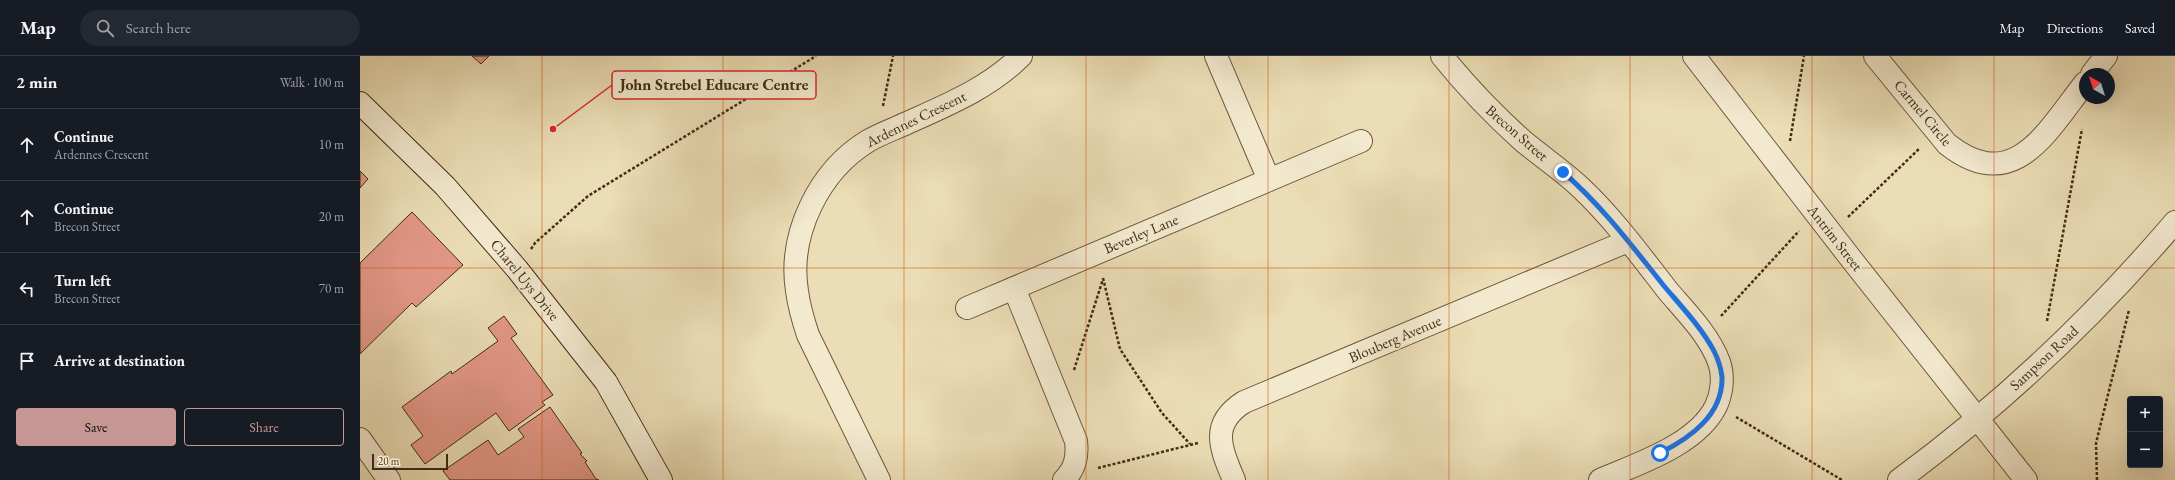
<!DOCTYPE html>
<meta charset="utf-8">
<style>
:root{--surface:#171b24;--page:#242831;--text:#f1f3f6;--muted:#9ea1a6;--line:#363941;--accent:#c59692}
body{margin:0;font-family:"EB Garamond",serif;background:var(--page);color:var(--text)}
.controls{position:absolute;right:12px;bottom:12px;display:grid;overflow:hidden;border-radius:4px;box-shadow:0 4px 16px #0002}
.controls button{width:36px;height:36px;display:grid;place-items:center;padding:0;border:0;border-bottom:1px solid var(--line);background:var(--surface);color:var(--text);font:20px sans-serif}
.compass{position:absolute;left:1719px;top:12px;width:36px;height:36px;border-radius:50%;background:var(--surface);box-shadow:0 4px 16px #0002;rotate:321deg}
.scale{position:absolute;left:12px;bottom:10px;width:76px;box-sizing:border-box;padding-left:4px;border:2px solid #432b14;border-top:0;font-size:11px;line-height:14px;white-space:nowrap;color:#432b14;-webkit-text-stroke:3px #f2e9cf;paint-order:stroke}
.stop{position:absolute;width:12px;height:12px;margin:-9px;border:3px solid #1a73e8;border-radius:50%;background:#fff}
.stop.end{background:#1a73e8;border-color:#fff;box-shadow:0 1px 4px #0008}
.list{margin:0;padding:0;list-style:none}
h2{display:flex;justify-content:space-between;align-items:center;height:52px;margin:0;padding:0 16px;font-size:17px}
h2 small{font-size:13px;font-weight:400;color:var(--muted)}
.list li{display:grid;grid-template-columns:26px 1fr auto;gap:12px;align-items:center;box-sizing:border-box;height:72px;padding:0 16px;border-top:1px solid var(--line)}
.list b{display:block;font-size:15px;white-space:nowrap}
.list p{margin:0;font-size:13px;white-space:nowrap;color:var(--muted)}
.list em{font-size:13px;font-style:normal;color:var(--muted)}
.actions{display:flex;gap:8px;padding:12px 16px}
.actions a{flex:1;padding:9px 0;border:1px solid var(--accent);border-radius:4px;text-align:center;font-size:14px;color:var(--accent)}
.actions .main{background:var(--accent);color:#111}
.icon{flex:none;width:22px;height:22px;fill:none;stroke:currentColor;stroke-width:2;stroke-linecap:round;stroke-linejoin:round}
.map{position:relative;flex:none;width:1815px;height:424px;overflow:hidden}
header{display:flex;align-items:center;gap:24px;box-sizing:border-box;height:56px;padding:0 20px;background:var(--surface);border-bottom:1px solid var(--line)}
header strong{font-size:19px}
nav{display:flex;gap:22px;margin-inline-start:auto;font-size:14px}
.search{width:280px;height:36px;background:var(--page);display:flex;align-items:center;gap:10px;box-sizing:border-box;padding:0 14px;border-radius:22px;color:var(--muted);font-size:15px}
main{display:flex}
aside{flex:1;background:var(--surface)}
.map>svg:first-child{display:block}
.building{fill:#e29887;stroke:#432b14}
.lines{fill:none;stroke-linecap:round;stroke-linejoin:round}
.street-casing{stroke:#6d583c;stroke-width:24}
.secondary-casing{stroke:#432b14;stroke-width:24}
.path{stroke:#432b14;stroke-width:2.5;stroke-dasharray:3 2;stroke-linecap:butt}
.street{stroke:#f2e9cf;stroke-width:22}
.secondary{stroke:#f2e9cf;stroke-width:22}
.route{stroke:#1a73e8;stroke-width:5}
.grid{fill:none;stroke:#cf520d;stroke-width:1;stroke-opacity:0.55}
.labels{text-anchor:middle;stroke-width:3.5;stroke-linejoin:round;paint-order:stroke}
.street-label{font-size:15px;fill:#432b14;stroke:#f2e9cf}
.leader{fill:none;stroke:#d62828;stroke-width:1.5}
.callout-dot{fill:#d62828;stroke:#f2e9cf;stroke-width:1.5}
.callout{fill:#f2e9cf;stroke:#d62828;stroke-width:1.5}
.callout-label{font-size:16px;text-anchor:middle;font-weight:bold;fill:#432b14}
</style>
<header>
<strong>Map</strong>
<div class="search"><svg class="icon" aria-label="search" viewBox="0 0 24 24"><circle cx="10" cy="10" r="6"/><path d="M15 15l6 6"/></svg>Search here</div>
<nav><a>Map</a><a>Directions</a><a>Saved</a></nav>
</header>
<main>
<aside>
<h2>2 min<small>Walk · 100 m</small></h2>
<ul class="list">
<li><svg class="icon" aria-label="ahead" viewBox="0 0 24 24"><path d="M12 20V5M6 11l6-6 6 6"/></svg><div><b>Continue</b><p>Ardennes Crescent</p></div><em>10 m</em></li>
<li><svg class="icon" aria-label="ahead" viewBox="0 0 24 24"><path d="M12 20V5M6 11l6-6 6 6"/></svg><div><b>Continue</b><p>Brecon Street</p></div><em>20 m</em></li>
<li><svg class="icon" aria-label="left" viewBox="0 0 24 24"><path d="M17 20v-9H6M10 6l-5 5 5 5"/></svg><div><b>Turn left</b><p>Brecon Street</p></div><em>70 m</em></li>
<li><svg class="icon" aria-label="arrive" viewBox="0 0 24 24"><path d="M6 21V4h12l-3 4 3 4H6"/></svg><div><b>Arrive at destination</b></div></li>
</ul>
<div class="actions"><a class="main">Save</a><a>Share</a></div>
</aside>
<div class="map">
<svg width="1815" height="424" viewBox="0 0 1815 424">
<rect width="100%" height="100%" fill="#ebddb5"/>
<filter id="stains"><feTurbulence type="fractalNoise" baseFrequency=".005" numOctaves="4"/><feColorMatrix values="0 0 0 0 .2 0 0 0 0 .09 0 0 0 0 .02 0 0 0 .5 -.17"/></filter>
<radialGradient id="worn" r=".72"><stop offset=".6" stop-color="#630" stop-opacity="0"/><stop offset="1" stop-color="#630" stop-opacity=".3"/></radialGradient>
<path class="building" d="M112 0H129L121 8Z
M0 115 8 123 0 132Z
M52 156 103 209 56 251 52 247 0 298V207Z
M144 260 157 278 151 282 193 339 182 346 185 349 149 375 136 357 65 408 51 389 63 380 42 351 91 315 92 318 138 285 128 272Z
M190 351 222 397 220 398 227 405 225 406 236 423 239 424H90L83 415 128 384 138 399 164 381 158 373Z"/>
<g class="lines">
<defs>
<path id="street" d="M856 0 909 124
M1082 0C1107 31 1134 59 1163 85 1182 101 1202 114 1220 131 1253 162 1280 199 1308 235 1326 256 1349 279 1359 306 1364 320 1362 337 1356 350 1337 389 1277 408 1240 424
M1334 0 1492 204 1666 424
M1515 0 1587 88C1654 141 1687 75 1725 27
M1732 18 1746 0
M654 232 716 385C718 401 715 413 704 424
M607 252 1001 85
M0 383 29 424
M519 424 448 279C443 264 439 250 437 235 428 178 459 115 508 85 520 78 534 73 547 67 587 49 629 32 661 0
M874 424C861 393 849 368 884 346L1268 185
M1539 424C1641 349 1733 262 1815 166"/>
<path id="secondary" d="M0 47 85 130 157 213 246 326 301 424"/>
</defs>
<use href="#street" class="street-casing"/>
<use href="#secondary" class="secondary-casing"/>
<path class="path" d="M523 50 533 0
M1430 85 1444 0
M1488 161 1560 92
M171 193 175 187 228 140 456 0
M743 222 760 293 802 357 830 388
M1361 260 1439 175
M1687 265 1722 73
M714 314 743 223
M1376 361 1482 424
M738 412 838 387
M1737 424 1736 387 1769 254"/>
<use href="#street" class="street"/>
<use href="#secondary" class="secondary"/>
</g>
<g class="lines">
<path class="route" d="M1203 116C1242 150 1272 190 1304 230 1321 250 1341 271 1354 295 1358 303 1361 312 1362 321 1363 359 1330 382 1300 397"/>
</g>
<path class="grid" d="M182 0V424M363 0V424M544 0V424M726 0V424M908 0V424M1089 0V424M1270 0V424M1452 0V424M1634 0V424M0 212H1815"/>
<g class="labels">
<g class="street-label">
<text transform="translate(1563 57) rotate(50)" y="5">Carmel Circle</text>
<text transform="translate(556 63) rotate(-26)" y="5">Ardennes Crescent</text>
<text transform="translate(1157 77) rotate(41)" y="5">Brecon Street</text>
<text transform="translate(781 178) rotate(-23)" y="5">Beverley Lane</text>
<text transform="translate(1475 182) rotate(52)" y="5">Antrim Street</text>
<text transform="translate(165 224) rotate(51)" y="5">Charel Uys Drive</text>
<text transform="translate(1035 283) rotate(-23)" y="5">Blouberg Avenue</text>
<text transform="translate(1684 302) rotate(-43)" y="5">Sampson Road</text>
</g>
</g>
<path class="leader" d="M193 73L252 29"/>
<circle class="callout-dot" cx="193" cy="73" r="4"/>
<rect class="callout" x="252" y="15" width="204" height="28" rx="4"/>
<g class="callout-label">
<text x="354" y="34">John Strebel Educare Centre</text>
</g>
<rect width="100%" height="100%" filter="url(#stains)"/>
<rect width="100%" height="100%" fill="url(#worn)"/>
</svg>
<div class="controls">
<button>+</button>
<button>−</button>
</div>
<svg class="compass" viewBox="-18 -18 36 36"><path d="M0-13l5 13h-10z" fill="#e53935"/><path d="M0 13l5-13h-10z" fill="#9ea1a6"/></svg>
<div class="scale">20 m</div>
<div class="stop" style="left:1300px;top:397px"></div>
<div class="stop end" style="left:1203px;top:116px"></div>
</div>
</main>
